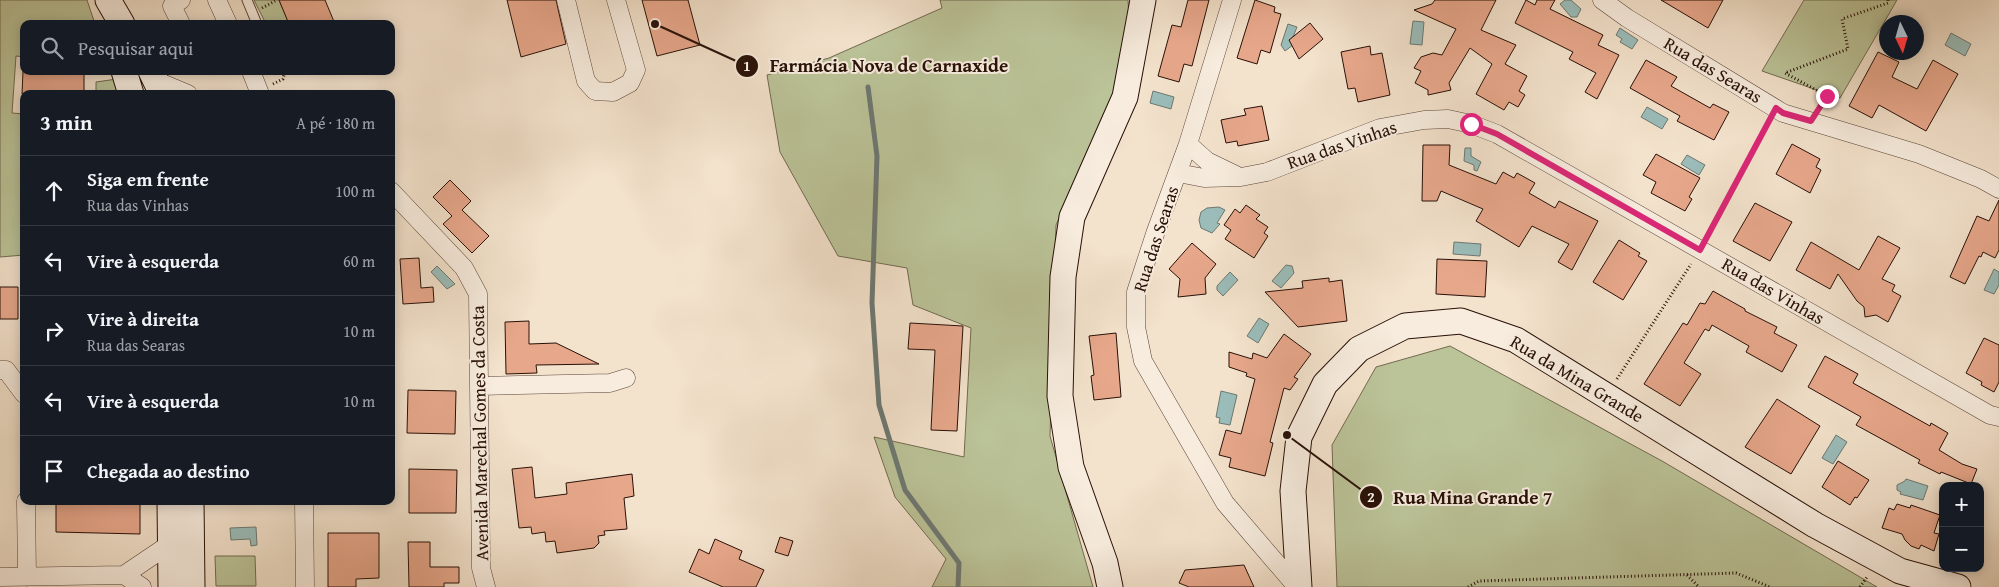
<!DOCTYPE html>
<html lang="pt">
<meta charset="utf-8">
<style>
:root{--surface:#171b24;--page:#242831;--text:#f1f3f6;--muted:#9ea1a6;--line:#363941}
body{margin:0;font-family:"Gentium Book Plus",serif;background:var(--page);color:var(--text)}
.controls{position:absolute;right:15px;bottom:15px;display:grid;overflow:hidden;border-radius:10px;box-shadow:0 2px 12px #0003}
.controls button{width:45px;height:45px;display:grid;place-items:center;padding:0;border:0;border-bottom:1px solid var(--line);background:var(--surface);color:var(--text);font:25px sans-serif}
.compass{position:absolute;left:1879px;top:15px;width:45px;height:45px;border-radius:50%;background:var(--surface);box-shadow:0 2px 12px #0003;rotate:175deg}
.stop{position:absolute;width:15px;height:15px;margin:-11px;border:4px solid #db2777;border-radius:50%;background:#fff}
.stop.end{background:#db2777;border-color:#fff;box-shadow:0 1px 5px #0008}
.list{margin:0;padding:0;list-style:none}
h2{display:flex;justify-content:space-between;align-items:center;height:65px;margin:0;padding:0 20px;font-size:21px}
h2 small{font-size:16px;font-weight:400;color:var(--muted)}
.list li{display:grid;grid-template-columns:32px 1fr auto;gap:15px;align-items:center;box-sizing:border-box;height:70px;padding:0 20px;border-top:1px solid var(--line)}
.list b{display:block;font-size:19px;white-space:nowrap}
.list p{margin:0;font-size:16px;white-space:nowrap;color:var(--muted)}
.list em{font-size:16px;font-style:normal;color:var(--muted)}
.icon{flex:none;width:28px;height:28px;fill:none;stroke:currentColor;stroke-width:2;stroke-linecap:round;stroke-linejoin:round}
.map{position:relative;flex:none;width:1999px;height:587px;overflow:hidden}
.search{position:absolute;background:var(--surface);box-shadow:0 2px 12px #0003;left:20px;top:20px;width:375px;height:55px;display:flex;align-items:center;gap:12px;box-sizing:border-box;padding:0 18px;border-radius:10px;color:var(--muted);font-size:19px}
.panel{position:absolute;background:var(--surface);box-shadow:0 2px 12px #0003;left:20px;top:90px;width:375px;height:415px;border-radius:10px}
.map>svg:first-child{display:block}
.green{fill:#bbc398;stroke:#726a50}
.water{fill:#9bbdba;stroke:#6d7872}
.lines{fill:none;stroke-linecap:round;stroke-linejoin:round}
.stream{stroke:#6d7872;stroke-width:5}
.building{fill:#e7a78b;stroke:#281007}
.lane-casing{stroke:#5b4438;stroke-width:11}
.street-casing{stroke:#5b4438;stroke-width:19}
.secondary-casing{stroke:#281007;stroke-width:27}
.path{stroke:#281007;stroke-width:3;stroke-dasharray:1 2.5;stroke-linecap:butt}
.lane{stroke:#f7ecde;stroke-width:9}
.street{stroke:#f7ecde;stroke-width:18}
.secondary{stroke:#f7ecde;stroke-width:25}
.route{stroke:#db2777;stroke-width:6}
.labels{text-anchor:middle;stroke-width:4;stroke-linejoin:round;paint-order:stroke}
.street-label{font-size:18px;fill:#281007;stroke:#f7ecde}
.leader{fill:none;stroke:#281007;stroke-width:2}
.callout-dot{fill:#281007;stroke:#f7ecde;stroke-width:2}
.mark-label{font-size:15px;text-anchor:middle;font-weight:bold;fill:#fff}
.callout-label{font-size:19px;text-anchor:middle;font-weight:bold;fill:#281007;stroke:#f7ecde;stroke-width:4;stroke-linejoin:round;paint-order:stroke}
</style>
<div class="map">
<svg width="1999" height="587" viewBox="0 0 1999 587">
<rect width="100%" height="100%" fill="#f3e2cc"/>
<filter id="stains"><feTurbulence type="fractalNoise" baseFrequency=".004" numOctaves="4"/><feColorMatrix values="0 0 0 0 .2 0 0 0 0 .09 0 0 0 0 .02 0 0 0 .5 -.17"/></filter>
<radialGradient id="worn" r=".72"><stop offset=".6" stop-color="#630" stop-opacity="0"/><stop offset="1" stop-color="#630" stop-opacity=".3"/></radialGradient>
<path class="green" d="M0 0H87L95 24H24V57L16 56 12 113 24 114V255L0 257Z
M254 0H279L289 24H266Z
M940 0H1128L1129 19 1111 105 1056 225 1050 436 1093 587H932L946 559 895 497 874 437 964 457 971 328 913 305 907 268 838 256 780 152 767 75 829 58 942 8Z
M1804 0H1897L1840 98 1762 71Z
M117 79 120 94H96V82Z
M1450 346 1662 461 1877 587H1337L1332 445 1376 367Z
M215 556H255L256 586H216Z"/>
<path class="water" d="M1565 0H1571L1581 9 1577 17H1571L1560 4Z
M1413 21 1424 22 1422 45 1410 44Z
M1288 24 1297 27 1293 37 1297 42 1285 51 1281 45Z
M1620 28 1638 40 1632 49 1620 42 1622 39 1616 35Z
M1951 33 1971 44 1965 56 1945 45Z
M1153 91 1174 97 1171 109 1150 103Z
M1647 107 1668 119 1662 129 1641 117Z
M1465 148H1471V156L1481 162 1477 171 1474 170V165L1464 161Z
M1687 155 1705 165 1699 175 1681 164Z
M1219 207 1225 210 1217 223 1220 224 1212 233 1201 228 1199 220 1201 212 1207 208Z
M1454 242 1481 244 1480 256 1453 254Z
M1286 265 1292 266 1294 273 1281 288 1272 281Z
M437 266 455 284 447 289 431 272Z
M1994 269 1999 272V285L1994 294 1984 290Z
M1230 272 1238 280 1223 296 1217 290V286Z
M1259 318 1269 324 1258 343 1247 336Z
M1221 391 1237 395 1230 425 1219 423 1220 418 1216 417Z
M1836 435 1847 442 1833 464 1822 458Z
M1906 479 1928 486 1923 500 1900 494 1901 492 1897 490V485L1905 481Z
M256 527 257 545 251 546 250 539 231 540 230 528Z"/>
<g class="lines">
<path class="stream" d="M868 87 877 156 872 303 879 405 905 490 959 563 958 587"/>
</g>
<path class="building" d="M279 0H325L335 24H289Z
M507 0H556L566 44 521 57Z
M642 0H688L700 45 657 56Z
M1188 0H1209L1192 66 1184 64 1179 82 1158 76 1172 25 1181 27Z
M1255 0 1275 7 1274 12 1281 14 1270 53 1261 50 1257 64 1237 58Z
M1435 0H1496L1481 30 1516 45 1505 64 1527 76 1519 91 1525 95 1518 107 1509 102 1504 110 1476 94 1492 64 1470 48 1449 83 1451 90 1428 95V90L1415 83 1421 71 1414 68 1421 57 1433 53 1442 55 1456 29 1414 10 1432 4Z
M1526 0 1535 5 1537 0H1555L1550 9 1603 35 1598 45 1619 55 1597 99 1585 92 1596 73 1569 59 1573 52 1515 23Z
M1661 0H1723L1708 28Z
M1310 23 1323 39 1299 59 1289 40Z
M1370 46 1371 55 1382 53 1390 95 1358 102 1355 88 1348 89 1341 52Z
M1878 52 1899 62 1892 77 1917 89 1933 60 1958 74 1926 131 1879 105 1872 118 1849 106Z
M1646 60 1677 77 1671 86 1710 108 1713 104 1729 112 1714 140 1677 121 1680 116 1630 88Z
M23 71 84 73V94H22Z
M1262 106 1269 140 1238 146 1237 141 1226 143 1221 120 1246 115 1244 109Z
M1792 144 1820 159 1816 167 1821 170 1810 193 1776 174Z
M1423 145H1450L1449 165 1496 184 1503 172 1514 178 1517 173 1535 183 1529 193 1555 208 1559 201 1598 221 1572 270 1558 262 1569 244 1532 226 1519 247 1476 221 1483 209 1441 191 1437 201H1422Z
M1656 154 1700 178 1689 197 1692 199 1685 211 1651 193 1656 182 1643 175Z
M450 180 471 201 462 210 489 236 472 253 443 224 452 216 433 197Z
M1999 200V250L1995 258 1983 252 1981 257 1979 256 1965 284 1950 277 1977 216 1989 221Z
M1755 203 1792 222 1770 261 1733 241Z
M1246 205 1260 215 1256 219 1268 227 1264 233 1268 236 1254 258 1225 239 1231 230 1224 225 1235 209 1240 213Z
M1878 236 1900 248 1882 279 1895 285 1892 291 1901 296 1888 322 1876 315 1865 317 1864 307 1857 301 1838 274 1830 289 1796 270 1811 242 1859 270Z
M1619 240 1640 253 1638 256 1647 261 1623 300 1593 282Z
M1192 243 1216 264 1205 278 1206 294 1178 297 1180 279 1169 269Z
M419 258 421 288 433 287 434 302 403 304 400 259Z
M1437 259 1487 261 1485 297 1436 294Z
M1329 278V282L1342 280 1347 321 1298 327 1265 292 1303 288 1302 281Z
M0 287H18V319H0Z
M1713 291 1745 309V311L1777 327 1774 333 1797 345 1782 372 1746 352 1749 346 1712 325 1709 331 1705 329 1684 363 1701 374 1680 406 1644 384 1683 323 1687 325 1700 303 1705 304Z
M529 321V344L556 343 599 364 536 365 537 373 506 374 505 322Z
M910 323 963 326 957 431 931 430 935 350 908 349Z
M1116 333 1121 397 1094 400 1091 376 1094 375 1089 336Z
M1284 334 1311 354 1294 377 1298 379 1290 390 1284 388 1270 442 1273 443 1265 476 1229 467 1231 458 1219 455 1226 430 1241 434 1255 379 1246 376 1247 373 1229 367V352L1252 359 1253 353 1267 358Z
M1984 338 1999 345V382L1994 392 1981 385 1982 382 1966 373Z
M1825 356 1858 374 1853 383 1930 426 1931 423 1948 433 1939 450 1962 464 1977 469 1971 484 1941 472 1940 474 1918 463 1920 460 1856 425 1861 417 1808 387Z
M408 390 456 391 455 434 407 433Z
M1777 399 1820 426 1791 474 1745 447Z
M1838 461 1869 480 1857 498 1855 497 1850 505 1822 487Z
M532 467 535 498 567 494 566 483 632 474 634 496 624 498 627 529 604 531 605 535 598 536 599 543 594 548 557 553 555 541 546 542 545 532 532 534 531 527 519 528 512 469Z
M409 469 457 470 456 513H409Z
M56 501H140V534L56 532Z
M1897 504 1910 508 1911 505 1940 515 1934 533 1939 534 1934 551 1921 545 1919 549 1911 546 1905 540 1902 534 1882 528 1889 508 1894 510Z
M328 533H379V578L356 579V587H328Z
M780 537 793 541 788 556 775 552Z
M715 539 742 551 739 559 764 570 756 587H723L689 572 699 549 709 554Z
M408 542H430V567H459V583H444V587H409Z
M1244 565 1254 587H1189L1179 583 1185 570Z"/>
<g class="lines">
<defs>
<path id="lane" d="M247 0 257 24"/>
<path id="street" d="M217 0 228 24
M566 0 586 81 595 91 613 92 630 83 636 70 616 0
M1232 0 1188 144 1156 231 1136 292V327L1143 361 1225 503 1297 587
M1602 0 1627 18 1783 113 1919 154 1981 179 1999 189
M181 24 172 6 181 0
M251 71 260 94
M157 81 188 94
M1188 144 1207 161 1236 175
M1178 173 1204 178 1241 177 1267 172 1380 128 1424 120 1448 119 1471 124 1497 134 1990 415 1999 417
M391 191 464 268 478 294 481 568 486 587
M0 370H6L24 394
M479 386 610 383 626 378
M26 501 27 577
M304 501 305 587
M124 575 142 587
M0 577 124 575 170 544"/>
<path id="secondary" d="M108 0 122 24
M124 71 131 94
M151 71 162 94
M170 501 171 587
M191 501 192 587
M1110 587 1105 563 1071 467 1060 396 1063 277 1072 217 1125 97 1143 0
M1299 587 1293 491 1299 437 1325 384 1359 349 1405 326 1461 321 1516 340 1815 525 1900 571 1958 587"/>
</defs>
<use href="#lane" class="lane-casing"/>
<use href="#street" class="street-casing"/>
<use href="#secondary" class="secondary-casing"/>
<path class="path" d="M262 8 275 1
M273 84 283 79 285 71
M1820 107 1827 96 1785 73 1848 49 1842 19 1888 3V0
M1708 235 1767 124
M1617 379 1691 264
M1687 575 1699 587
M1468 587 1479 581 1736 573 1770 587
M1860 587 1867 577"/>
<use href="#lane" class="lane"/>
<use href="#street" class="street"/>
<use href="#secondary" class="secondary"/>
</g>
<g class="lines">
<path class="route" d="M1471 124 1497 134 1700 250 1776 108 1783 113 1811 121 1827 96"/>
</g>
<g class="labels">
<g class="street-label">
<text transform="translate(1713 70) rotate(31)" y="6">Rua das Searas</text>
<text transform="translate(1342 145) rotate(-19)" y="6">Rua das Vinhas</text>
<text transform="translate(1156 239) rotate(-72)" y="6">Rua das Searas</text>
<text transform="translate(1773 291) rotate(30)" y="6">Rua das Vinhas</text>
<text transform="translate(1577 379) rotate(31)" y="6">Rua da Mina Grande</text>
<text transform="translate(480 433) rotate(-91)" y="6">Avenida Marechal Gomes da Costa</text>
</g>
</g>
<path class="leader" d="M655 24L747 66M1287 435L1371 497"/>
<g class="callout-dot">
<circle cx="655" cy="24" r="5"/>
<circle cx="1287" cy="435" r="5"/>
<circle cx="747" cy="66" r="12"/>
<circle cx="1371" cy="497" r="12"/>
</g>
<g class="mark-label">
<text x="747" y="71">1</text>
<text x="1371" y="502">2</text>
</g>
<g class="callout-label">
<text x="889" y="72">Farmácia Nova de Carnaxide</text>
<text x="1473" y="504">Rua Mina Grande 7</text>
</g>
<rect width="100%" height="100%" filter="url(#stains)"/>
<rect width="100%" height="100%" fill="url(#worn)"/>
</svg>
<div class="controls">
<button>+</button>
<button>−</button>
</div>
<svg class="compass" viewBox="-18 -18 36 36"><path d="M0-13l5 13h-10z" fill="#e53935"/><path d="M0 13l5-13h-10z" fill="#9ea1a6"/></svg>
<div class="stop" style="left:1471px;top:124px"></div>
<div class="stop end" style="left:1827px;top:96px"></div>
<div class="search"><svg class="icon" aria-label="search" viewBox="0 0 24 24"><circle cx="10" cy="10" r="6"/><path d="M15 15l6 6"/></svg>Pesquisar aqui</div>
<section class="panel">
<h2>3 min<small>A pé · 180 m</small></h2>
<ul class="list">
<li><svg class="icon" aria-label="ahead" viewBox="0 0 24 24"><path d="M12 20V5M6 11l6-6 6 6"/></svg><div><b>Siga em frente</b><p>Rua das Vinhas</p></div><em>100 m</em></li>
<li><svg class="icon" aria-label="left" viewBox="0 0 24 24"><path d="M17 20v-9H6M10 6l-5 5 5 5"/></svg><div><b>Vire à esquerda</b></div><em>60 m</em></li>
<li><svg class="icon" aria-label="right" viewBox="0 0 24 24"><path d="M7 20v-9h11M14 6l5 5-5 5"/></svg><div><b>Vire à direita</b><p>Rua das Searas</p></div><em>10 m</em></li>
<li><svg class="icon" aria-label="left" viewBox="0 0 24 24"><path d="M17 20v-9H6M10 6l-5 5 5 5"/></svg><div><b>Vire à esquerda</b></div><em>10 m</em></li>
<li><svg class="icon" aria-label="arrive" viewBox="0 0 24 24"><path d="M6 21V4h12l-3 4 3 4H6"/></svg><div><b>Chegada ao destino</b></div></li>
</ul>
</section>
</div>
